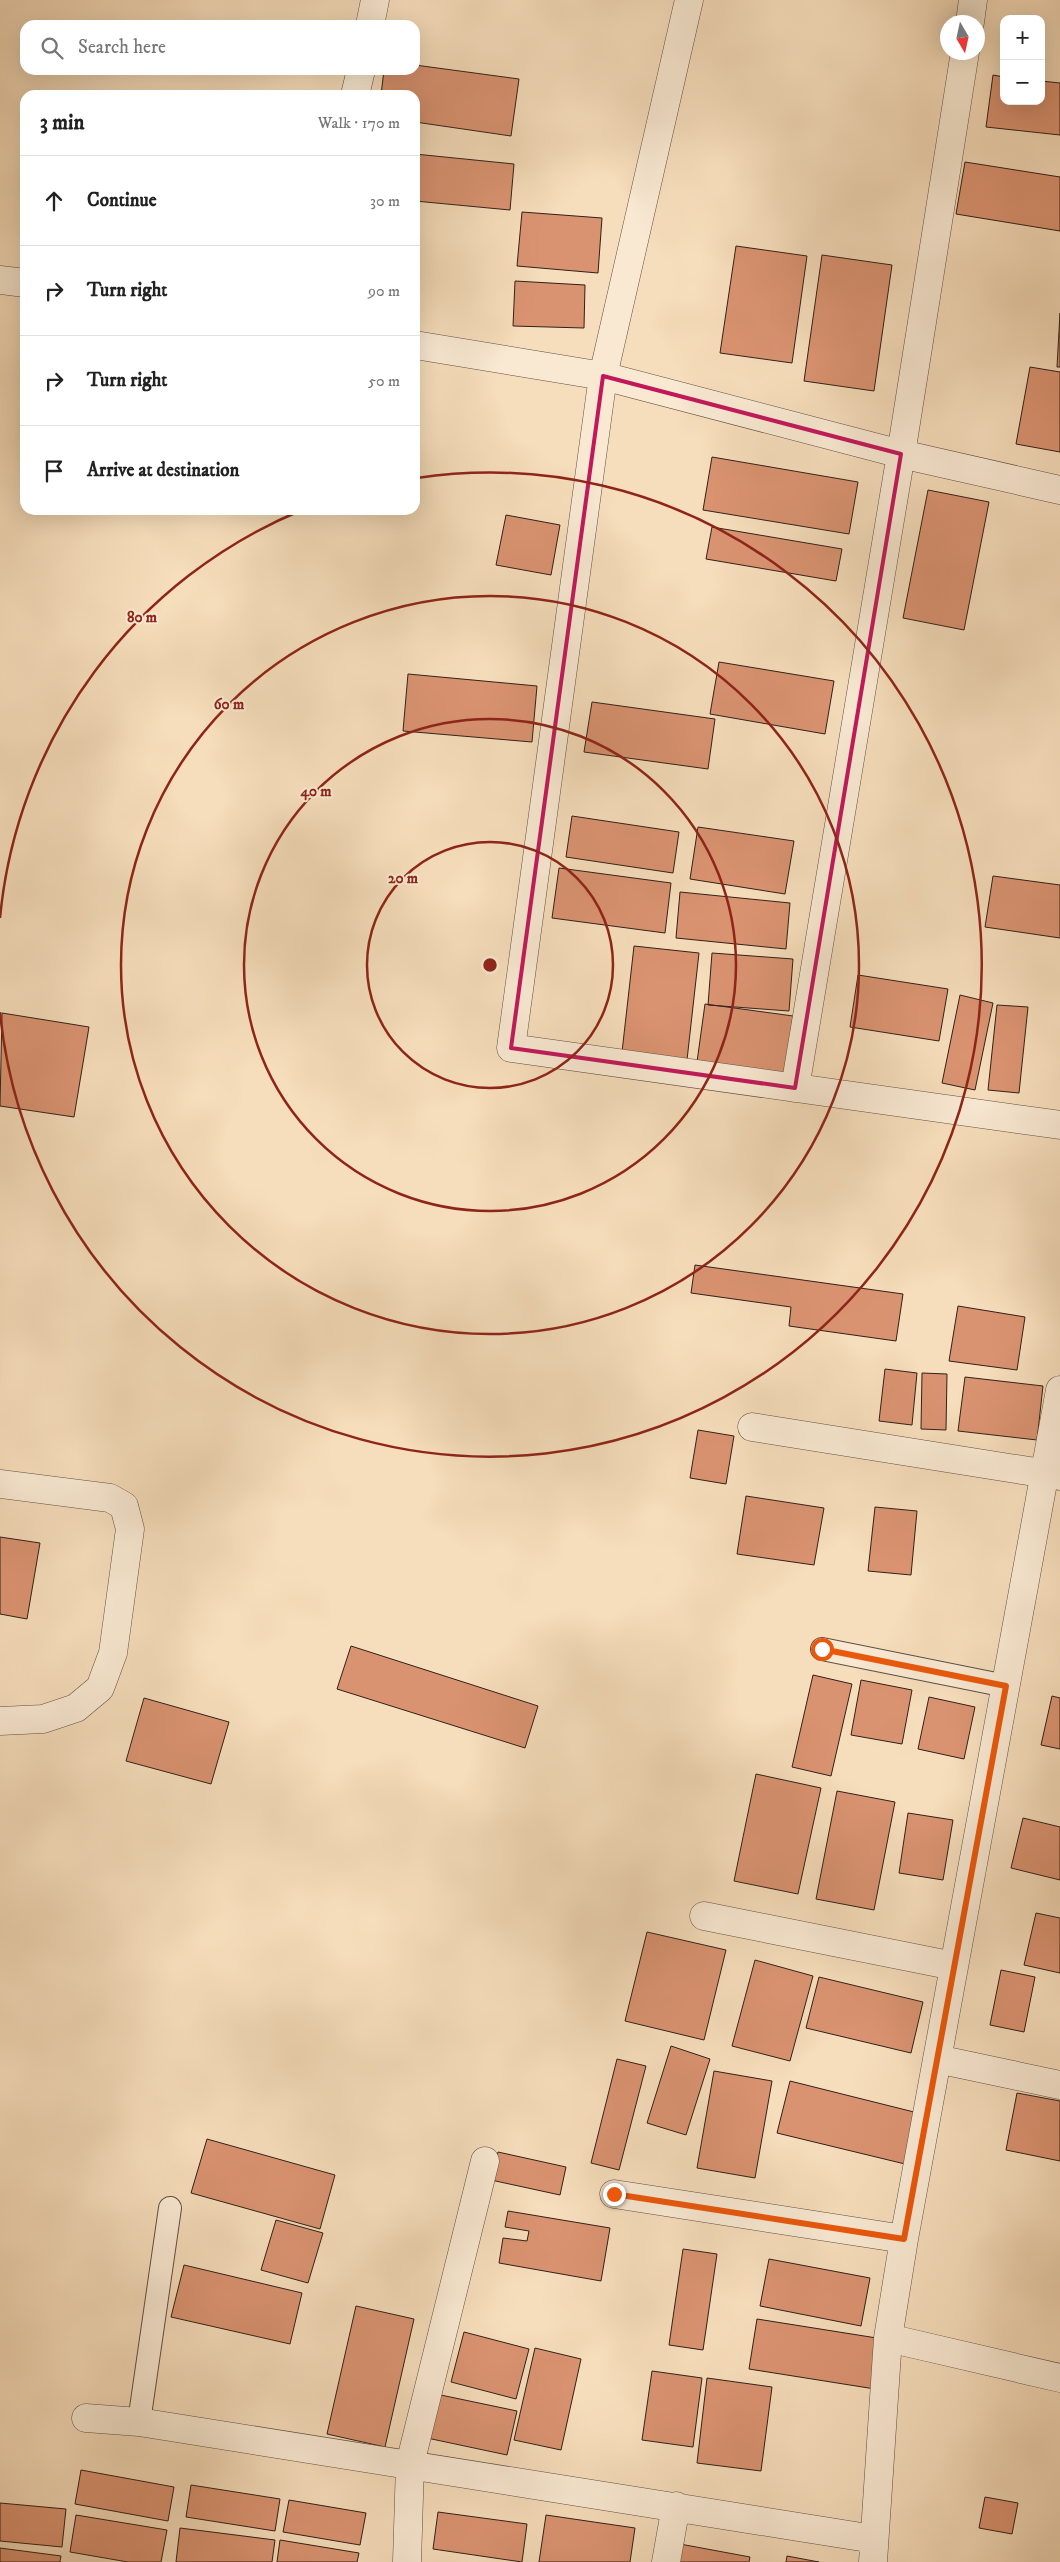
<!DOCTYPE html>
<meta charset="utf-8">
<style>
:root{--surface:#fff;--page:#f6f6f6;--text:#222;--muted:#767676;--line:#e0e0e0}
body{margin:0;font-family:"IM FELL DW Pica",serif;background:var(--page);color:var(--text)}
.controls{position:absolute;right:15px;top:15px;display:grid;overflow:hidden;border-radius:10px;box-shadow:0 5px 20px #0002}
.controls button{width:45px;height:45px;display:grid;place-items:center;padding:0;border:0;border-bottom:1px solid var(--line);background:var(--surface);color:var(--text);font:25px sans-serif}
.compass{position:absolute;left:940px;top:15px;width:45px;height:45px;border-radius:50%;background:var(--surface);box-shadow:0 5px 20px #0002;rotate:171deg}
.stop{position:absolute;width:15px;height:15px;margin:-11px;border:4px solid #ea580c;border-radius:50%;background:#fff}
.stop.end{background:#ea580c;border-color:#fff;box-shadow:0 1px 5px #0008}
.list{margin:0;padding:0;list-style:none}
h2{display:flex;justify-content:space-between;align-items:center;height:65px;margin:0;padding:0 20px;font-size:21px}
h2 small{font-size:16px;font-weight:400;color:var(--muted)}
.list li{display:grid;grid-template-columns:32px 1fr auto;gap:15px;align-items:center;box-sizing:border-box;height:90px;padding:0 20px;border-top:1px solid var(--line)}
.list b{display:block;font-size:19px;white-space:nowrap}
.list em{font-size:16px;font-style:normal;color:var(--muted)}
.icon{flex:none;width:28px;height:28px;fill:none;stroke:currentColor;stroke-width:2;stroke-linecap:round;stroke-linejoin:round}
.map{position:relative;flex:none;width:1060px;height:2562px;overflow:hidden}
.search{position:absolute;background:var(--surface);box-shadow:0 5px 20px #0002;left:20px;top:20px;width:400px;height:55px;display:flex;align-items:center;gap:12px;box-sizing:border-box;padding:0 18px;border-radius:15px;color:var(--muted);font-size:19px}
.panel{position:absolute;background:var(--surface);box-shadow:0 5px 20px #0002;left:20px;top:90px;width:400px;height:425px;border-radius:15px}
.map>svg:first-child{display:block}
.building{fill:#da9371;stroke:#302019}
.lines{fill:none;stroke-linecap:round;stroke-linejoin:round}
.service-casing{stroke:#624f42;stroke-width:24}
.minor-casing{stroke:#624f42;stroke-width:29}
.service{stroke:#f9e9d3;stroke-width:22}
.minor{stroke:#f9e9d3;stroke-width:28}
.route{stroke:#ea580c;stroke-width:6}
.marked{fill:none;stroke:#c2185b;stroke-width:4;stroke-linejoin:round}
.ring{fill:none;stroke:#8f2418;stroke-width:2.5}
.centre{fill:#8f2418;stroke:#f9e9d3;stroke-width:2.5}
.ring-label{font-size:15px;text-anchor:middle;font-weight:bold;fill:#8f2418;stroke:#f9e9d3;stroke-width:4;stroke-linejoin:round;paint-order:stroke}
</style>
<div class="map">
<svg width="1060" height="2562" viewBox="0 0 1060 2562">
<rect width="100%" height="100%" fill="#f6ddbb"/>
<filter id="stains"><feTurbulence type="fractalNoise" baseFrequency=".004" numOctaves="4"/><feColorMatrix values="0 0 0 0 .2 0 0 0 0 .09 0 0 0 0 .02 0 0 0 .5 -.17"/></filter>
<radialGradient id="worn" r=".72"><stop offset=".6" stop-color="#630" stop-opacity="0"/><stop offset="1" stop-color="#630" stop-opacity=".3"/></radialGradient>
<path class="building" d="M415 65 519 79 511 136 415 122V95H381L384 70H415Z
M993 75 1004 77V101H1041V81L1060 83V135L986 127Z
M415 154 514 164 510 210 415 201Z
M965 162 1060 177V231L956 214Z
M522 212 602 218 598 273 517 266Z
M736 246 807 256 792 363 720 353Z
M822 255 892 265 874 391 804 381Z
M515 281 585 285 584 328 513 326Z
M1060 313V367H1057Z
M1030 367 1060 372V452L1016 444Z
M712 457 858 482 849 534 703 510Z
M928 490 989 502 964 630 903 618Z
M506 515 560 525 551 575 496 565Z
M712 527 842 549 836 581 706 559Z
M719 662 834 681 825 734 710 714Z
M408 674 537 686 532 742 403 731Z
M592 702 715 719 708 769 584 752Z
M572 816 679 832 673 873 566 857Z
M698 827 794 841 785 894 690 879Z
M559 868 671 883 665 933 552 918Z
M993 876 1060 885V938L985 927Z
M680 892 790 903 786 949 676 938Z
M634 946 699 953 687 1060 622 1052Z
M712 953 793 959 789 1011 708 1005Z
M858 975 948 989 939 1041 850 1027Z
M960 995 993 1003 975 1090 942 1083Z
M705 1004 793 1016 785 1074 697 1062Z
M997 1005 1028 1007 1019 1093 988 1090Z
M2 1013 89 1027 74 1117 0 1106Z
M695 1265 903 1294 896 1341 789 1326 791 1307 691 1293Z
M958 1306 1025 1317 1017 1370 949 1361Z
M885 1369 917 1373 912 1425 879 1421Z
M922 1373 947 1374 946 1430 921 1429Z
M965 1377 1043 1386 1037 1440 958 1431Z
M698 1430 734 1436 726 1484 690 1478Z
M746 1496 824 1508 814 1565 737 1554Z
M875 1507 917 1511 911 1575 868 1571Z
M0 1537 40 1543 27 1619 0 1614Z
M351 1646 538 1706 525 1748 337 1689Z
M813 1675 852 1684 831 1776 792 1767Z
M861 1680 912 1690 902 1744 851 1735Z
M1052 1696 1060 1698V1749L1041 1745Z
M929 1697 975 1707 964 1759 918 1749Z
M144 1698 229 1722 211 1784 126 1761Z
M756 1774 821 1788 798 1894 734 1881Z
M837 1791 895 1802 874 1910 816 1899Z
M908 1813 953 1820 943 1880 899 1873Z
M1023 1818 1060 1827V1880L1011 1868Z
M1036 1913 1060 1918V1973L1024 1965Z
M647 1932 726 1950 704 2040 625 2021Z
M755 1960 813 1976 790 2061 732 2046Z
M1001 1970 1035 1977 1024 2032 990 2025Z
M819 1977 923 2002 911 2053 806 2028Z
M671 2046 710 2059 686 2135 647 2123Z
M617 2059 646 2066 619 2170 591 2163Z
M714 2071 772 2081 755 2178 697 2168Z
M790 2081 918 2113 905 2164 777 2133Z
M1017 2093 1060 2101V2161L1006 2150Z
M207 2139 335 2175 320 2229 191 2193Z
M498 2152 566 2167 560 2195 491 2180Z
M508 2211 610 2228 601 2281 499 2263 503 2238 527 2241 529 2231 505 2227Z
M276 2220 323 2233 308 2283 261 2270Z
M683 2249 717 2254 703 2350 669 2345Z
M769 2259 870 2278 861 2326 760 2306Z
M184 2265 302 2293 290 2344 171 2317Z
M356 2306 414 2319 385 2447 327 2434Z
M757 2319 883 2339 875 2389 749 2369Z
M464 2332 529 2349 516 2399 451 2382Z
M535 2348 581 2359 561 2450 514 2440Z
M652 2371 702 2378 693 2447 642 2440Z
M707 2378 772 2387 761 2471 697 2463Z
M436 2394 517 2411 507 2455 427 2438Z
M81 2470 174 2487 168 2521 75 2504Z
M191 2485 280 2499 275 2531 186 2517Z
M985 2497 1018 2503 1012 2534 979 2528Z
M289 2500 366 2513 360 2545 283 2532Z
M0 2503 66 2509 62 2547 0 2541Z
M438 2512 527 2524 522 2562 433 2549Z
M76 2515 167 2530 161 2562H128L70 2552Z
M546 2515 635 2528 630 2562H539Z
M180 2528 275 2540 272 2562H176Z
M280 2540 359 2553 357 2562H277Z
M680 2544 750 2557 749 2562H677Z
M0 2548 61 2556 60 2562H0Z
M787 2556 819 2562H786Z"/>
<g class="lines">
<defs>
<path id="service" d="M822 1649 1006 1686
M139 2422 170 2208"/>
<path id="minor" d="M689 0 603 376 511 1048 1060 1125
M970 22 973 0
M370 25 375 0
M355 95 361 70
M0 280 25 283
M415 345 603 376 901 454 1060 490
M795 1088 901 454 965 52
M752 1427 1060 1476
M0 1484 110 1498 124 1506 130 1529 113 1653 100 1688 76 1708 43 1719 0 1721
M704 1916 954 1966
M937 2059 1060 2085
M614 2194 904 2239
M888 2338 1060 2378
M86 2418 139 2422 874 2539
M407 2562 410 2464 485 2161
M666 2562 676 2506
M873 2562 888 2338 904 2239 1060 1390"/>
</defs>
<use href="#service" class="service-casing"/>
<use href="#minor" class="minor-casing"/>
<use href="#service" class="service"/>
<use href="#minor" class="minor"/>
</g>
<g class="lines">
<path class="route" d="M614 2194 904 2239 1006 1686 822 1649"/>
</g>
<path class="marked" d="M603 376 901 454 795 1088 511 1048Z"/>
<g class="ring">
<circle cx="490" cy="965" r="123"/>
<circle cx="490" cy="965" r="246"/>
<circle cx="490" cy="965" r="369"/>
<path d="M0 918A492 492 0 0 1 302 510M417 478A492 492 0 1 1 0 1012"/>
</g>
<circle cx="490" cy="965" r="8" class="centre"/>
<g class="ring-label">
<text x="142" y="622">80 m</text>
<text x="229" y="709">60 m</text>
<text x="316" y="796">40 m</text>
<text x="403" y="883">20 m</text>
</g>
<rect width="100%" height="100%" filter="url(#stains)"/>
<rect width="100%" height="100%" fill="url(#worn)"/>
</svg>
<div class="controls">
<button>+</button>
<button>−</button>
</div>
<svg class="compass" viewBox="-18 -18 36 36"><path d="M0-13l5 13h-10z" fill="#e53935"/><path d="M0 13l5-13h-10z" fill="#767676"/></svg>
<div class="stop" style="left:822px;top:1649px"></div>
<div class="stop end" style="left:614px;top:2194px"></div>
<div class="search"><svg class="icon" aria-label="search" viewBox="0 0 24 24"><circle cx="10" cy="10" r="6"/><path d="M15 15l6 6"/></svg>Search here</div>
<section class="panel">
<h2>3 min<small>Walk · 170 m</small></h2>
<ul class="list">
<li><svg class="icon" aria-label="ahead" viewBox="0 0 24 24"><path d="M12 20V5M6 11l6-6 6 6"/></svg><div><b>Continue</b></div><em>30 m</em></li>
<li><svg class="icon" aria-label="right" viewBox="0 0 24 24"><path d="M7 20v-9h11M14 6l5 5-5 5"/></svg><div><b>Turn right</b></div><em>90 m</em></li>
<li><svg class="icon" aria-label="right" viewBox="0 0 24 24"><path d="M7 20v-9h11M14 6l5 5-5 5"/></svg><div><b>Turn right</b></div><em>50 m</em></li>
<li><svg class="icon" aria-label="arrive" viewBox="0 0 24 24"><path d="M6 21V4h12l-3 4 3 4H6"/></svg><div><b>Arrive at destination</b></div></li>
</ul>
</section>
</div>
